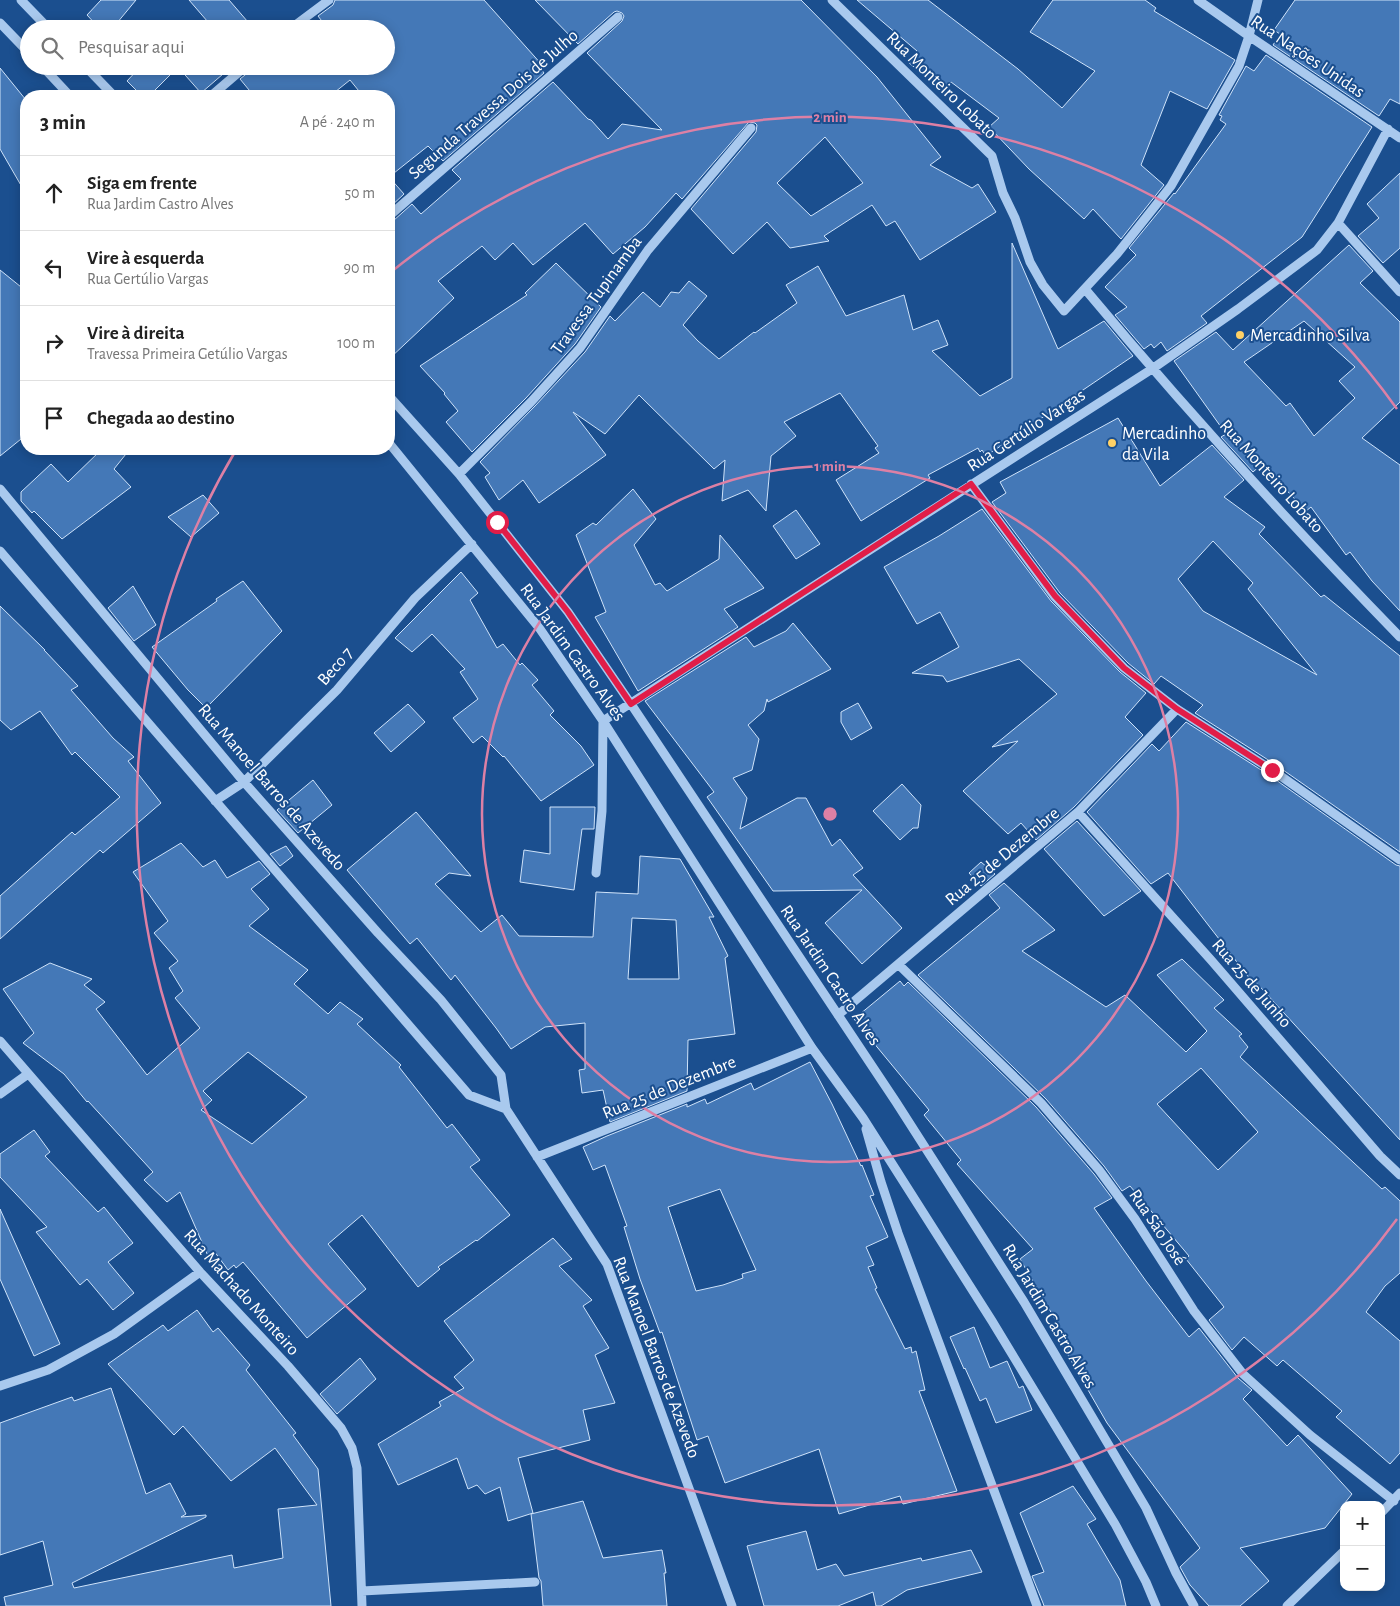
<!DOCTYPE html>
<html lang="pt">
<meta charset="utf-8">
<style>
:root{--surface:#fff;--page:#f6f6f6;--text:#222;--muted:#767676;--line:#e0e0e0}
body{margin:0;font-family:"Alegreya Sans",sans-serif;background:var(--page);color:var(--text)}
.controls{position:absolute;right:15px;bottom:15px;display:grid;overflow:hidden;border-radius:10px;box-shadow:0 2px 12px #0003}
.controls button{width:45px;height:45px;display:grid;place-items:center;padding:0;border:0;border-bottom:1px solid var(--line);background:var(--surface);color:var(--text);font:25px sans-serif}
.stop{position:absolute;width:15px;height:15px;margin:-11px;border:4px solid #e11d48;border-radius:50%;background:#fff}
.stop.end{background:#e11d48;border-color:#fff;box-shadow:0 1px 5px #0008}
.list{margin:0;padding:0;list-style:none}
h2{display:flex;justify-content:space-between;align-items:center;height:65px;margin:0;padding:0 20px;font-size:21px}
h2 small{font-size:16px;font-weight:400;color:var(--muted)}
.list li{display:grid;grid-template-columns:32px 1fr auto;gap:15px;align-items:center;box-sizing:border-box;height:75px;padding:0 20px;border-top:1px solid var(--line)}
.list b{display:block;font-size:19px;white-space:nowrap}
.list p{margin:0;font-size:16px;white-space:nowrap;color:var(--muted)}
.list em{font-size:16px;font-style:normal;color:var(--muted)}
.icon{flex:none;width:28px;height:28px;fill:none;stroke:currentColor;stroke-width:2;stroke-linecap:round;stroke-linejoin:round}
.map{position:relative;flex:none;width:1400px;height:1606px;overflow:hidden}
.search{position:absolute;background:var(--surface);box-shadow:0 2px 12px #0003;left:20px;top:20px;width:375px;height:55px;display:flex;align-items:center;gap:12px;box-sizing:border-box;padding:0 18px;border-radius:28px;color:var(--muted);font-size:19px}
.panel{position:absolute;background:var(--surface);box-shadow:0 2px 12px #0003;left:20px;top:90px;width:375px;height:365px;border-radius:20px}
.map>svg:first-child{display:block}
.building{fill:#4478b7;stroke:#cfe3fa;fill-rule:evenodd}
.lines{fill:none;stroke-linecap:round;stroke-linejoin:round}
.minor{stroke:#a9c9ee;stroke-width:9}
.route{stroke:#e11d48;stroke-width:6}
.ring{fill:none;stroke:#dd80a5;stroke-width:2.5}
.poi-dot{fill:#ffd166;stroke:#1b4f8f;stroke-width:2}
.labels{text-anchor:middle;stroke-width:4;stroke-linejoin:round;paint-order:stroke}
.street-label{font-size:18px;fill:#fff;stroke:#1b4f8f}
.poi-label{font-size:18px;fill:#fff;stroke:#1b4f8f;text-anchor:start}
.centre{fill:#dd80a5;stroke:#1b4f8f;stroke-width:2.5}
.ring-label{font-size:15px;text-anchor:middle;font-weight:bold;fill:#dd80a5;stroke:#1b4f8f;stroke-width:4;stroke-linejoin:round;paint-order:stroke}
</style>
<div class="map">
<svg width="1400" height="1606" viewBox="0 0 1400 1606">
<rect width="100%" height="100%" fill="#1b4f8f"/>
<path class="building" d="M101 0H136L112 29H100L87 15Z
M189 0H229L254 29H214Z
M335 0H484L543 66 541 69 544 73 443 161 428 146 389 177 404 194 389 208V96H363L350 80 330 96H254L240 79 250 71 252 66H386V29H328L318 16 333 5Z
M535 0H801L877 77 941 157 930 165 972 188 978 184 996 212 920 260 895 221 886 226 872 205 824 236 829 241 790 248 767 222 733 254 691 209 756 132 757 125 755 123 749 122 682 199 676 193 645 227 613 254 585 223 533 265 513 243 495 260 482 246 438 281 454 298 389 359V222L393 221 412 204 421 214 461 179 452 170 553 82 588 119 591 120 608 139 622 124 662 130 587 53 622 21 624 16 622 13 617 11 614 12 578 44ZM825 137 863 183 811 216 777 183Z
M857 0H928L1018 69 1062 108 1095 71 1030 32 1053 0H1145L1156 8 1154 11 1235 60 1207 109 1170 91 1141 165 1164 185 1121 239 1093 209 1084 219 1029 169 989 127 999 118 951 82 943 91 908 62 917 51Z
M1295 0H1400V104L1390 99 1379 116 1273 45 1280 34 1274 30Z
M1266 55 1372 127 1302 237 1201 316 1207 323 1167 351 1161 342 1154 348 1151 344 1144 349 1115 315 1127 307 1105 287 1136 255 1129 248 1174 193 1175 194 1226 124 1220 120 1222 116 1219 115 1246 66 1254 71Z
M141 66H236L232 70 230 68 201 93 178 67 149 96H142L127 81Z
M0 68 26 100V194L0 149Z
M1400 173V248L1383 263 1358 236 1379 218 1367 204Z
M1012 243 1058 349 1104 321 1133 356 986 456 982 450 980 452 978 448 928 475 930 478 861 521 836 480 879 453 875 448 878 446 840 393 784 422 796 436 771 456 766 511 748 490 722 501 725 460 714 469 639 395 605 434 573 412 606 455 539 503 523 480 499 500 485 477 490 473 480 462 535 406 585 352 610 316 615 321 643 292 660 307 671 292 679 293 689 281 707 296 683 325 698 341 719 359 754 332 755 333 797 303 786 285 818 266 846 316 904 295 913 330 938 320 948 345 932 351 980 396 1012 378Z
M1349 245 1373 271 1360 283 1400 322V402L1362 438 1400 465V611L1372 581 1350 552 1346 555 1311 507 1306 511 1262 464 1253 472 1244 462 1221 437 1226 434 1174 361 1216 332 1233 350ZM1304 321 1355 367 1339 381 1355 398 1314 436 1290 403 1286 406 1244 362Z
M556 263 601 307 575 344 526 398 472 452 446 422 458 411 444 394 445 393 420 366 527 295 525 293Z
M0 270 26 291V435L0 456Z
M1118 418 1160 486 1212 445 1244 480 1224 497 1265 527 1259 534 1321 597 1324 595 1400 656V852L1276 765 1195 713 1203 705 1161 676 1154 684 1128 663 1060 593 992 502 1006 493 1000 482ZM1213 541 1253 583 1248 589 1317 675 1203 611 1178 579Z
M102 449H130L114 469 131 487 62 539 34 511 32 513 21 501V492L51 464 68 482Z
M633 489 656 519 634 545 655 585 660 583 667 591 719 559 720 535 764 588 724 609 738 627 638 691 595 617 606 612 576 535 593 523 596 525Z
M203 495 219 513 191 537 168 517Z
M982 509 1051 601 1120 672 1146 693 1125 717 1143 735 1074 807 1036 840 1021 823 1008 834 963 791 1018 741 992 747 1057 694 1019 659 947 682 943 676 912 673 959 647 940 612 917 624 884 567 939 536Z
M796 510 820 544 796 559 773 526Z
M461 572 478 593 470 600 497 648 503 644 520 665 522 663 538 680 532 685 554 711 550 715 581 746 594 765 541 801 504 756 503 757 482 736 473 743 453 718 478 699 460 672 465 669 432 634 412 652 395 638Z
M243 581 282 631 206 708 188 690 152 647 217 601 216 599Z
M133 586 156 625 134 641 108 608Z
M0 606 45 650H44L78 686 71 690 113 738 134 757 128 761 161 803 103 853 100 850 0 939V896L72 832 75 835 120 797 75 752 72 755 40 711 11 730 0 720Z
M793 623 831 669 768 702 767 699 764 711 748 725 759 739 752 770 733 778 747 798 740 829 797 798H806L832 846 840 839 863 868 853 875 902 928 862 964 825 923 862 890 773 891 707 797 714 792 645 701 746 637 754 647 786 631Z
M858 703 872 728 851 740 841 722V712Z
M408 704 425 722 391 752 374 733Z
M1186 722 1269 775 1396 865 1400 866V1140L1252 978 1250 979 1168 873 1151 884 1087 812 1152 744 1159 751Z
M313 780 332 805 298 833 277 810Z
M902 784 921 805 918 828H913L900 840 873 811Z
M550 807H595L594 829H582L574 890 520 882 524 850 550 854Z
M416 812 471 876 449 873 435 884 481 932 502 915 519 936 593 937 596 892 638 894 640 856 680 859 714 917H709L728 956 725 958 735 1034 688 1040 687 1091 610 1122 603 1090 582 1093 579 1070 585 1069V1023L545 1027 511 1049 496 1028 455 975 451 980 417 938 410 944 347 870ZM632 918 676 920 679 979H628Z
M1077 821 1141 891 1104 916 1044 849Z
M181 843 203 867 215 860 227 878 259 861 270 874 251 889 269 909 249 926 308 970 294 984 328 1014 340 1002 363 1019 357 1024 401 1065 399 1067 447 1128 452 1124 480 1160 470 1167 510 1215 477 1241 476 1240 438 1267 440 1269 418 1287 362 1215 328 1244 366 1289 307 1338 243 1262 236 1268 234 1265 228 1270 214 1251 208 1256 180 1192 167 1202 144 1180 153 1172 88 1101 87 1102 64 1074 23 1043 34 1033 3 989 50 963 92 979 84 985 105 1002 96 1009 147 1075 200 1028 175 998 183 991 169 968 178 961 154 933 168 921 133 872ZM248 1052 307 1097 252 1144 201 1110 212 1100 203 1091Z
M286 846 293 856 280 866 270 854Z
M981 862 995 874 981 886 969 873Z
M1004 883 1055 930 1022 951 1106 1007 1125 995 1186 1052 1207 1031 1157 975 1182 959 1224 1000 1214 1008 1242 1034 1239 1036 1248 1047 1240 1057 1382 1189 1385 1187 1400 1201V1273L1385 1286 1366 1312 1400 1341V1453L1390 1464 1336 1417 1342 1411 1283 1360 1277 1366 1244 1337 1232 1350 1209 1320 1224 1307 1186 1259 1189 1256 1130 1186 1122 1191 1104 1166 1046 1099 918 975 1000 908 989 895ZM1201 1068 1258 1132 1218 1170 1157 1104Z
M900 981 904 986 908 982 1036 1107 1094 1174 1112 1198 1094 1208 1146 1281 1189 1337 1199 1328 1238 1378 1252 1390 1243 1399 1287 1446 1298 1435 1352 1494 1325 1528 1240 1548 1269 1581 1240 1606H1209L1190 1585 1180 1567 1200 1548 1107 1423 1053 1329 1059 1326 1020 1259 1033 1249 957 1164 961 1160 924 1115 929 1110 854 1019Z
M810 1062 832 1104 861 1166 862 1165 874 1195 870 1196 888 1237 866 1247 874 1265 868 1267 877 1288 875 1289 905 1349 911 1347 912 1353 916 1351 925 1390 919 1391 957 1491 903 1504 900 1496 839 1514 819 1449 725 1483 708 1436 697 1440 662 1332 660 1333 640 1279 624 1227 627 1226 605 1165 593 1170 583 1147 607 1136 687 1104V1107L705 1099 707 1104 751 1083 754 1090ZM720 1189 756 1270 742 1274 743 1278 723 1285 696 1291 668 1207Z
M34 1130 50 1152 45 1156 98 1212 104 1207 133 1243 108 1262 134 1293 113 1310 87 1279 80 1285 36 1232 47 1227 0 1177V1154Z
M0 1209 60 1344 34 1356 0 1279Z
M553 1238 572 1259 559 1266 592 1300 583 1306 609 1348 595 1355 615 1403 583 1410 590 1440 518 1458 533 1513 508 1521 500 1487 485 1494 477 1485 468 1489 457 1458 398 1485 378 1444 441 1406 439 1402 464 1388 454 1377 474 1360 444 1321Z
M197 1310 213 1332 218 1328 250 1365 246 1370 296 1433 293 1435 318 1469 331 1606H6L4 1597 53 1585 43 1541 0 1555V1423L72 1397 74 1401 111 1388 146 1494 170 1483 186 1514 181 1517 206 1515V1517L72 1583 74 1588 232 1555 234 1568 283 1558 278 1509 317 1505 275 1448 231 1481 183 1426 174 1435 108 1364 163 1325 168 1331Z
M974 1327 990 1368 1007 1361 1019 1388 1023 1386 1032 1410 996 1423 986 1398 980 1401 965 1368 964 1369 950 1337Z
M360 1358 376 1379 337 1414 320 1394Z
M1073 1486 1096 1519 1087 1524 1120 1580 1126 1606H1044L1043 1603 1032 1576 1044 1572 1020 1513Z
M583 1501 603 1558 662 1550 666 1573H664L667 1606H543L541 1581 539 1578 531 1514Z
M806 1531 817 1570 836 1564 844 1576 921 1558 922 1561 971 1550 982 1572 907 1590 881 1606H876L873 1592 838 1606H764L747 1546Z"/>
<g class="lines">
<path class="minor" d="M21 0 49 29
M832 0 992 156 1003 193 1015 218 1030 262 1043 285 1064 311 1117 254 1171 186 1239 66 1249 36 1258 0
M1198 0 1249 36 1400 138
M0 23 29 53
M290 29 329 0
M42 66 70 96
M85 66 114 96
M211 96 246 66
M389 216 618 17
M1338 223 1400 292
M1085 289C1185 409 1291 525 1400 637
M389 396 459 474 497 522 568 612 631 704 896 1102 1024 1302 1146 1508 1176 1573 1194 1606
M389 443 540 629 603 721 812 1048 863 1118 992 1321 1115 1524 1146 1582 1156 1606
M459 474 531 402 580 348 648 250 751 128
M971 484 1055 597 1124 668 1177 709 1272 770 1400 860
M0 489 244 782 378 933 441 1000 501 1075 506 1109 607 1264 732 1606
M0 551 469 1095 506 1109
M603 721 1152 369 1238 309 1317 250 1338 223 1388 129
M215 801 244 782 337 690 415 598 472 544
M1078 812 1211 960 1380 1156 1400 1175
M596 873 602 811 603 722
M899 965 1041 1103 1099 1170 1135 1219 1194 1311 1243 1374 1310 1435 1394 1501
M838 1015 1078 812 1177 709
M0 1041 200 1272 288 1366 341 1428 352 1448 357 1468 362 1606
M0 1094 28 1074
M866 1129 881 1182 898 1233 1037 1606
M537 1157 812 1048
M0 1386 48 1370 114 1334 200 1272
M1381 1513 1400 1493
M362 1591 535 1582
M1287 1606 1344 1551"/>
</g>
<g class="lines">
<path class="route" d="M497 522 568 612 631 704 971 484 1055 596 1124 668 1177 709 1272 770"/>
</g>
<g class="ring">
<circle cx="830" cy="814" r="348"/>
<path d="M1397 1219A697 697 0 0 1 236 450M391 272A697 697 0 0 1 1397 409"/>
</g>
<g class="poi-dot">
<circle cx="1240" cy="335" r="5"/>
<circle cx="1112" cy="443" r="5"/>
</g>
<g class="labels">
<g class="street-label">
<text transform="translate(1308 56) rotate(34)" y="6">Rua Nações Unidas</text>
<text transform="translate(942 85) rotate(44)" y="6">Rua Monteiro Lobato</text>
<text transform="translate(493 104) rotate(-41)" y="6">Segunda Travessa Dois de Julho</text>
<text transform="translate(596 295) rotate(-54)" y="6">Travessa Tupinamba</text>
<text transform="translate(1026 430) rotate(-33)" y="6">Rua Gertúlio Vargas</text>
<text transform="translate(1272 476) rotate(48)" y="6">Rua Monteiro Lobato</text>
<text transform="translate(573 652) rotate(54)" y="6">Rua Jardim Castro Alves</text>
<text transform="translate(335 666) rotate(-49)" y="6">Beco 7</text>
<text transform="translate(272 787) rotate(49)" y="6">Rua Manoel Barros de Azevedo</text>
<text transform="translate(1002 856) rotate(-40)" y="6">Rua 25 de Dezembre</text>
<text transform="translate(831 975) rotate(56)" y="6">Rua Jardim Castro Alves</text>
<text transform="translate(1252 983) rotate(49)" y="6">Rua 25 de Junho</text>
<text transform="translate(669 1087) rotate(-22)" y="6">Rua 25 de Dezembre</text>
<text transform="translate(1158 1227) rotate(56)" y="6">Rua São José</text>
<text transform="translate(242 1292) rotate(48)" y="6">Rua Machado Monteiro</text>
<text transform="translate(1050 1316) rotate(59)" y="6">Rua Jardim Castro Alves</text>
<text transform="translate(657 1357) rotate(69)" y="6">Rua Manoel Barros de Azevedo</text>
</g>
<g class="poi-label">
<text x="1250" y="341">Mercadinho Silva</text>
<text x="1122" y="439">Mercadinho<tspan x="1122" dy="21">da Vila</tspan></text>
</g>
</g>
<circle cx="830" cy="814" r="8" class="centre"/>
<g class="ring-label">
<text x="830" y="122">2 min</text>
<text x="830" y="471">1 min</text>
</g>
</svg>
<div class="controls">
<button>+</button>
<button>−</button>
</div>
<div class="stop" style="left:497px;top:522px"></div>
<div class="stop end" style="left:1272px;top:770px"></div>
<div class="search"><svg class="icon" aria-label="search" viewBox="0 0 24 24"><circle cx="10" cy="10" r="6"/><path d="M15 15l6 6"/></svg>Pesquisar aqui</div>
<section class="panel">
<h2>3 min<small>A pé · 240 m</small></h2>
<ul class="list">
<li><svg class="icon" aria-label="ahead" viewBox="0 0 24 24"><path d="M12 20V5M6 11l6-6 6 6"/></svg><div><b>Siga em frente</b><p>Rua Jardim Castro Alves</p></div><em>50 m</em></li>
<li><svg class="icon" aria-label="left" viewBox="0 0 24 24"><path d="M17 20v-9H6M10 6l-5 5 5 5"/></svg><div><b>Vire à esquerda</b><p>Rua Gertúlio Vargas</p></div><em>90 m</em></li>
<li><svg class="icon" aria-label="right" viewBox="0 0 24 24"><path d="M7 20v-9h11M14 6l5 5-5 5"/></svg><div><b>Vire à direita</b><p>Travessa Primeira Getúlio Vargas</p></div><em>100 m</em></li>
<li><svg class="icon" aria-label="arrive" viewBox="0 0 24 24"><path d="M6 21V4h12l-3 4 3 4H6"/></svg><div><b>Chegada ao destino</b></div></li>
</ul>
</section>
</div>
